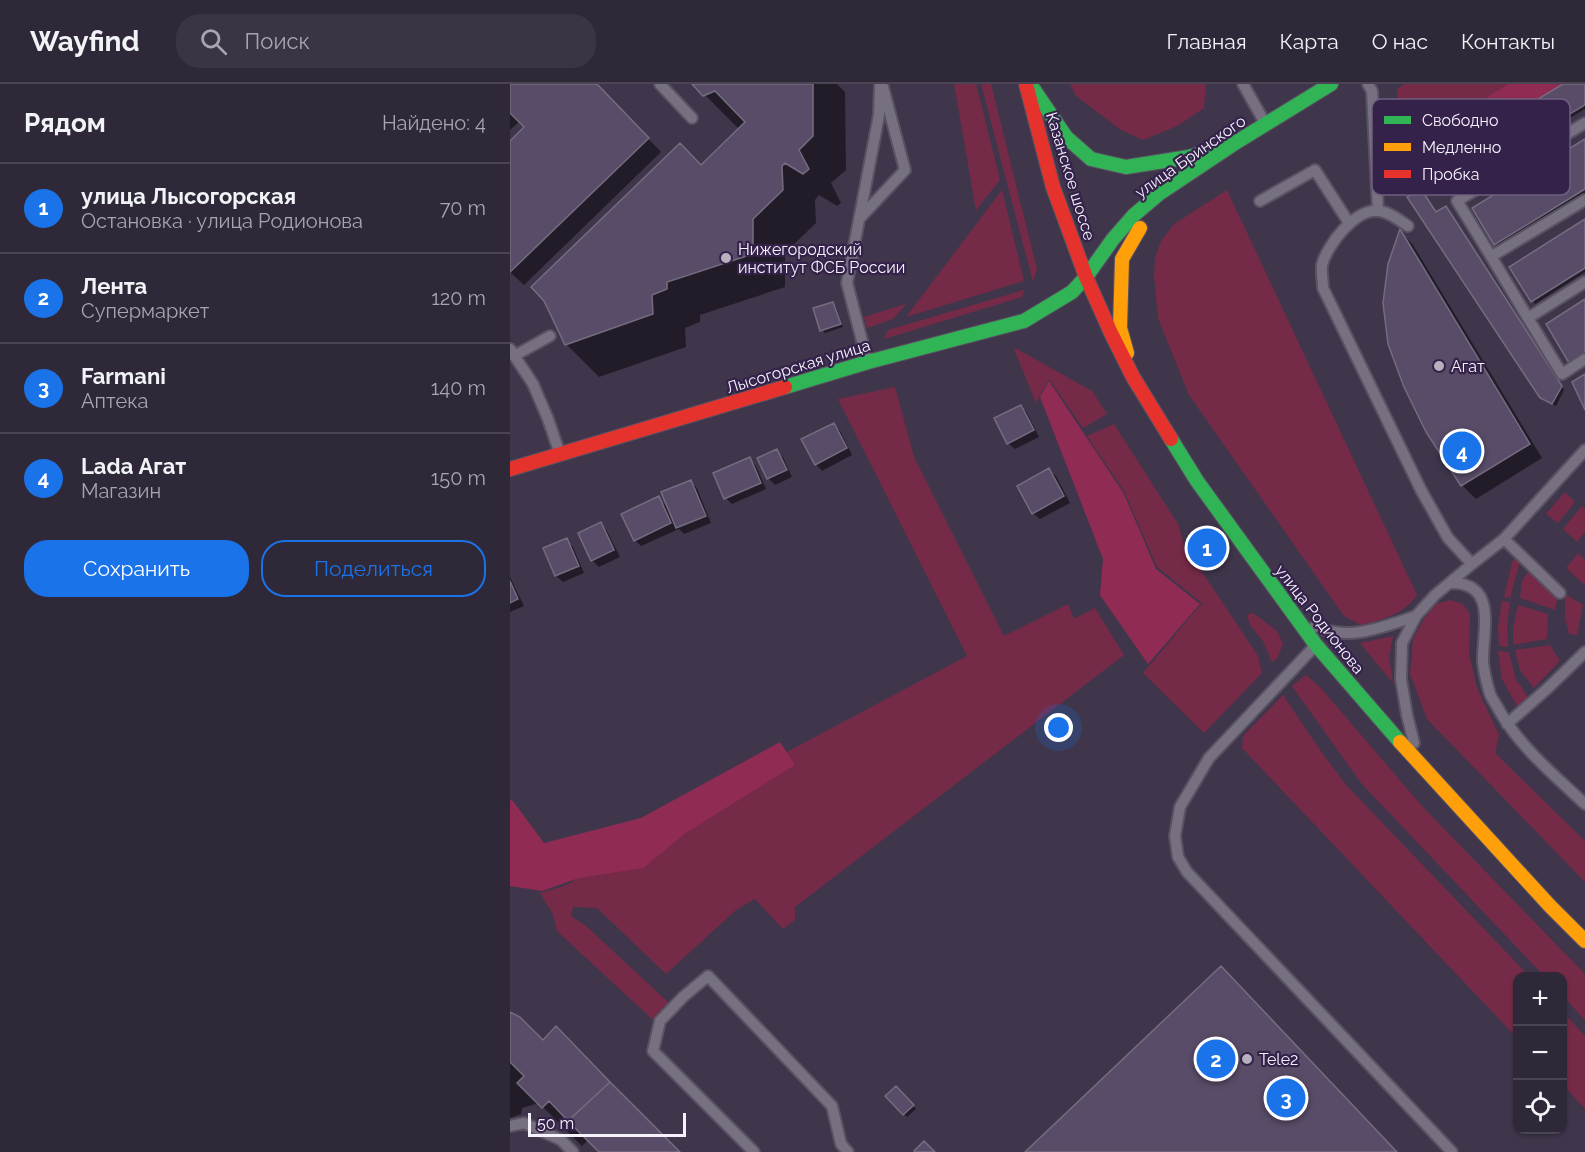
<!DOCTYPE html>
<html lang="ru">
<meta charset="utf-8">
<style>
:root{--surface:#2f2839;--page:#3b3444;--text:#f1f3f6;--muted:#a7a6ae;--line:#4a4453;--accent:#1a73e8}
body{margin:0;font-family:Raleway,sans-serif;background:var(--page);color:var(--text)}
.controls{position:absolute;right:18px;bottom:18px;display:grid;overflow:hidden;border-radius:12px;box-shadow:0 2px 4px #0004}
.controls button{width:54px;height:54px;display:grid;place-items:center;padding:0;border:0;border-bottom:2px solid var(--line);background:var(--surface);color:var(--text);font:30px sans-serif}
.scale{position:absolute;left:18px;bottom:15px;width:158px;box-sizing:border-box;padding-left:6px;border:3px solid #f6f2fd;border-top:0;font-size:16px;line-height:21px;white-space:nowrap;color:#f6f2fd;-webkit-text-stroke:4px #34224a;paint-order:stroke}
.you{position:absolute;left:549px;top:644px;width:21px;height:21px;margin:-15px;border:4px solid #fff;border-radius:50%;background:#1a73e8;box-shadow:0 0 0 9px #1a73e833}
.badge{display:grid;place-items:center;width:39px;height:39px;border-radius:50%;background:var(--accent);color:#fff;font-size:20px;font-weight:700}
.pin{position:absolute;translate:-50% -50%;border:3px solid #fff;box-shadow:0 2px 6px #0006}
.list{margin:0;padding:0;list-style:none}
h2{display:flex;justify-content:space-between;align-items:center;height:78px;margin:0;padding:0 24px;font-size:26px}
h2 small{font-size:20px;font-weight:400;color:var(--muted)}
.list li{display:grid;grid-template-columns:39px 1fr auto;gap:18px;align-items:center;box-sizing:border-box;height:90px;padding:0 24px;border-top:2px solid var(--line)}
.list b{display:block;font-size:22px;white-space:nowrap}
.list p{margin:0;font-size:20px;white-space:nowrap;color:var(--muted)}
.list em{font-size:20px;font-style:normal;color:var(--muted)}
.actions{display:flex;gap:12px;padding:18px 24px}
.actions a{flex:1;padding:14px 0;border:2px solid var(--accent);border-radius:24px;text-align:center;font-size:21px;color:var(--accent)}
.actions .main{background:var(--accent);color:#fff}
.icon{flex:none;width:33px;height:33px;fill:none;stroke:currentColor;stroke-width:2;stroke-linecap:round;stroke-linejoin:round}
.map{position:relative;flex:none;width:1075px;height:1068px;overflow:hidden}
header{display:flex;align-items:center;gap:36px;box-sizing:border-box;height:84px;padding:0 30px;background:var(--surface);border-bottom:2px solid var(--line)}
header strong{font-size:28px}
nav{display:flex;gap:33px;margin-inline-start:auto;font-size:21px}
.search{width:420px;height:54px;background:var(--page);display:flex;align-items:center;gap:15px;box-sizing:border-box;padding:0 21px;border-radius:24px;color:var(--muted);font-size:22px}
main{display:flex}
aside{flex:1;background:var(--surface)}
.map>svg:first-child{display:block}
.green{fill:#752b47}
.forest{fill:#902b53}
.shadow{fill:#0007}
.building{fill:#594c68;stroke:#746c7f;stroke-width:1.5}
.lines{fill:none;stroke-linecap:round;stroke-linejoin:round}
.lane-casing{stroke:#595263;stroke-width:14}
.fast-casing{stroke:#595263;stroke-width:16}
.slow-casing{stroke:#595263;stroke-width:16}
.jam-casing{stroke:#595263;stroke-width:16}
.lane{stroke:#777081;stroke-width:10}
.fast{stroke:#30b455;stroke-width:14}
.slow{stroke:#ff9f0a;stroke-width:14}
.jam{stroke:#e5322d;stroke-width:14}
.poi-dot{fill:#b6b0bf;stroke:#34224a;stroke-width:2}
.labels{text-anchor:middle;stroke-width:4.5;stroke-linejoin:round;paint-order:stroke}
.street-label{font-size:16px;fill:#f6f2fd;stroke:#34224a}
.poi-label{font-size:16px;fill:#f6f2fd;stroke:#34224a;text-anchor:start}
.key{fill:#34224a;stroke:#6e6080;stroke-width:1.5}
.key-label{font-size:16px;fill:#f6f2fd}
</style>
<header>
<strong>Wayfind</strong>
<div class="search"><svg class="icon" aria-label="search" viewBox="0 0 24 24"><circle cx="10" cy="10" r="6"/><path d="M15 15l6 6"/></svg>Поиск</div>
<nav><a>Главная</a><a>Карта</a><a>О нас</a><a>Контакты</a></nav>
</header>
<main>
<aside>
<h2>Рядом<small>Найдено: 4</small></h2>
<ul class="list">
<li><span class="badge">1</span><div><b>улица Лысогорская</b><p>Остановка · улица Родионова</p></div><em>70 m</em></li>
<li><span class="badge">2</span><div><b>Лента</b><p>Супермаркет</p></div><em>120 m</em></li>
<li><span class="badge">3</span><div><b>Farmani</b><p>Аптека</p></div><em>140 m</em></li>
<li><span class="badge">4</span><div><b>Lada Агат</b><p>Магазин</p></div><em>150 m</em></li>
</ul>
<div class="actions"><a class="main">Сохранить</a><a>Поделиться</a></div>
</aside>
<div class="map">
<svg width="1075" height="1068" viewBox="0 0 1075 1068">
<rect width="100%" height="100%" fill="#3f364c"/>
<path class="green" d="M444 0H466L490 96 466 126Z
M471 0H481L527 185 523 198Z
M560 0H696L694 24 667 42 633 56 611 46 566 12Z
M894 0H998L916 52 919 78 890 98 887 5Z
M492 106 514 197 396 233Z
M717 106 907 511C893 531 874 535 851 541L834 532 679 311 648 234 644 192 645 174 651 157 664 140Z
M514 206 512 213 374 255 378 246Z
M396 220 383 235 357 244 354 233Z
M504 265H507L582 307 597 330 573 344 539 295 526 319Z
M385 303 404 373 494 552 558 520 564 535 585 524 614 571 285 823V836L273 845 245 815 226 826 156 890 87 824 63 823 61 832 75 841 159 919 143 936 47 847 43 830 30 809 57 801 196 711 457 572 328 315Z
M604 340 668 440 674 461 748 572 752 589 694 649 633 589 692 519 647 483 614 407 577 352Z
M1055 408 1065 418 1048 439 1036 430Z
M1072 422 1075 425V448L1067 458 1053 445Z
M1068 469 1075 476V501L1056 484Z
M1003 475 1010 477 1000 514 994 513Z
M1020 485 1048 510 1045 526 1010 514 1012 497Z
M1055 510 1073 521 1067 551 1059 550 1055 533Z
M940 516 953 520 960 530 959 570 967 604 989 651 985 669 1075 757V798L917 635 900 590 903 555 914 535 926 520Z
M992 517 1000 518 997 543 998 563 989 562 988 543Z
M1008 521 1038 530 1037 555 1003 561V544Z
M743 529 767 547 773 560 767 575 762 578 753 557 740 541 737 531Z
M883 552 879 573 883 599 850 559Z
M1040 561 1050 577 1024 604 1010 586 1005 566Z
M988 567 999 568 1006 596 1011 602 1018 614 1007 622 992 595Z
M796 591 810 603 912 722 1075 890V936L1053 912 1052 892H1034L851 699 782 602Z
M773 611 810 666 837 702 1019 892H1008L1007 954 732 664 733 652Z
M1053 928 1075 952V1025L1053 1001Z"/>
<path class="forest" d="M998 0H1054L919 78 916 52Z
M539 297 614 410 646 485 690 520 638 580 590 511 593 475 530 313Z
M270 658 285 681 177 748 133 784 69 794 32 807 0 802V716L3 717 34 759 131 734Z"/>
<path class="shadow" d="M0 0H85L151 68 14 201 0 188V59L16 43 10 37 0 46Z
M184 0H327L335 8 336 86 321 99 331 119 327 122 309 111 305 116 306 139 275 169V203L190 231V238L175 244 176 263 89 293 56 260 192 82 234 42 228 44Z
M1055 0H1075V25L934 109 931 106Z
M1075 56V109L988 162 964 125Z
M938 127 1054 306 1046 322 1034 317 1031 313 926 130Z
M1075 137V188L1025 220 1001 183Z
M891 148 903 161 1032 374 966 415 952 401Z
M323 220 326 223 333 243 315 249 312 246Z
M511 322 517 329 529 353 505 365 498 359Z
M324 341 330 347 342 371 312 387 306 380Z
M267 367 273 373 282 393 265 401 258 394 249 375Z
M239 375 246 382 256 405 222 420 216 414Z
M539 386 546 392 560 419 530 435 523 429Z
M181 398 187 404 201 439 174 450 169 445 131 462 125 456 148 414 159 425Z
M91 440 97 447 110 473 89 483 82 476Z
M56 456 63 463 74 489 53 498 46 492 35 465Z
M0 493 14 522 0 528Z
M0 930 33 958 46 944 168 1068H91L78 1056 72 1062 29 1019 12 1024 11 1030 0 1034Z
M386 1004 406 1025 397 1033 377 1012Z"/>
<path class="building" d="M0 0H87L139 54 0 188V57L14 43 0 29Z
M182 0H303V52L289 66 299 85 293 90 275 79 272 82 273 106 243 135V170L157 198V205L142 211 143 230 55 261 34 217 21 203 170 59 191 81 235 38 205 7 193 12Z
M1053 0H1075V21L930 107 915 83Z
M1075 55V105L984 161 962 124Z
M911 105 926 128 936 122 1052 302 1042 320 1030 314 897 113Z
M1075 135V184L1021 218 999 183Z
M890 145 1020 360 951 402 916 348 894 303 878 260 873 219 878 180Z
M1075 215V269L1059 279 1036 240Z
M323 218 331 240 310 247 303 224Z
M1075 290V326L1062 298Z
M511 321 524 346 497 360 484 334Z
M324 339 337 364 305 381 291 355Z
M267 365 277 386 257 395 247 374Z
M240 373 251 399 214 415 203 389Z
M539 384 554 412 522 430 507 402Z
M181 396 196 432 166 444 151 408Z
M149 412 161 439 124 457 111 430Z
M91 438 104 466 81 477 68 449Z
M57 454 69 482 45 492 33 464Z
M0 497 8 515 0 519Z
M711 882 887 1068H515Z
M0 928 10 933 33 956 46 942 100 998 58 1037 39 1017 32 1024 7 999 14 992 0 978Z
M100 998 170 1068H89L58 1037Z
M386 1002 404 1021 393 1031 375 1012Z
M414 1057 425 1068H405L404 1067Z"/>
<g class="lines">
<defs>
<path id="lane" d="M150 0 182 34
M733 0 755 39
M858 0 862 7 868 127
M1075 39 947 117C983 174 1016 232 1052 290L1075 275
M750 117 805 86 839 139
M349 135 395 86 373 3
M898 142C889 136 881 129 870 127 846 123 817 161 812 181 811 188 813 197 813 204L911 406 938 454 962 480
M982 172 1075 116
M1018 234 1075 198
M0 265 23 300 38 335 50 370
M4 272 40 252
M357 276 337 199 369 31 370 0
M994 455 1050 509
M940 499C989 498 972 548 973 578 974 588 977 600 980 610 982 615 986 620 989 626 1010 663 1044 691 1075 720
M805 542C838 558 873 543 906 532
M804 563 699 674 670 723 665 752 668 773 677 788 942 1068
M997 640 1038 604 1075 568
M904 659 897 631 891 595 892 559 906 532 925 511 962 480 994 455 1075 366
M0 1042 14 1039 51 1056 63 1068
M244 1068 143 967 150 937 173 913 198 892 322 1022 331 1060 338 1068"/>
<path id="fast" d="M520 0 556 53 581 75 616 83 679 73 703 66
M275 303 358 278 514 237 562 208 576 193 603 155 624 131 650 109 725 59 821 0
M661 355 687 397 806 561 890 658"/>
<path id="slow" d="M617 269 610 244 612 175 630 144
M890 658 1040 822 1075 857"/>
<path id="jam" d="M516 0 543 103 576 193 601 249 623 293 661 355
M0 385 275 303"/>
</defs>
<use href="#lane" class="lane-casing"/>
<use href="#fast" class="fast-casing"/>
<use href="#slow" class="slow-casing"/>
<use href="#jam" class="jam-casing"/>
<use href="#lane" class="lane"/>
<use href="#fast" class="fast"/>
<use href="#slow" class="slow"/>
<use href="#jam" class="jam"/>
</g>
<g class="poi-dot">
<circle cx="216" cy="174" r="6"/>
<circle cx="929" cy="282" r="6"/>
<circle cx="737" cy="975" r="6"/>
</g>
<g class="labels">
<g class="street-label">
<text transform="translate(680 72) rotate(-35)" y="6">улица Бринского</text>
<text transform="translate(561 92) rotate(73)" y="6">Казанское шоссе</text>
<text transform="translate(288 282) rotate(-17)" y="6">Лысогорская улица</text>
<text transform="translate(810 535) rotate(52)" y="6">улица Родионова</text>
</g>
<g class="poi-label">
<text x="228" y="171">Нижегородский<tspan x="228" dy="18">институт ФСБ России</tspan></text>
<text x="941" y="288">Агат</text>
<text x="749" y="981">Tele2</text>
</g>
</g>
<rect x="862" y="15" width="198" height="96" rx="9" class="key"/>
<rect x="874" y="32" width="27" height="8" fill="#30b455"/>
<rect x="874" y="59" width="27" height="8" fill="#ff9f0a"/>
<rect x="874" y="86" width="27" height="8" fill="#e5322d"/>
<g class="key-label">
<text x="912" y="42">Свободно</text>
<text x="912" y="69">Медленно</text>
<text x="912" y="96">Пробка</text>
</g>
</svg>
<div class="controls">
<button>+</button>
<button>−</button>
<button><svg class="icon" aria-label="locate" viewBox="0 0 24 24"><circle cx="12" cy="12" r="6"/><path d="M12 2v4M12 18v4M2 12h4M18 12h4"/></svg></button>
</div>
<div class="scale">50 m</div>
<div class="you"></div>
<div class="pin badge" style="left:697px;top:464px">1</div>
<div class="pin badge" style="left:706px;top:975px">2</div>
<div class="pin badge" style="left:776px;top:1014px">3</div>
<div class="pin badge" style="left:952px;top:367px">4</div>
</div>
</main>
